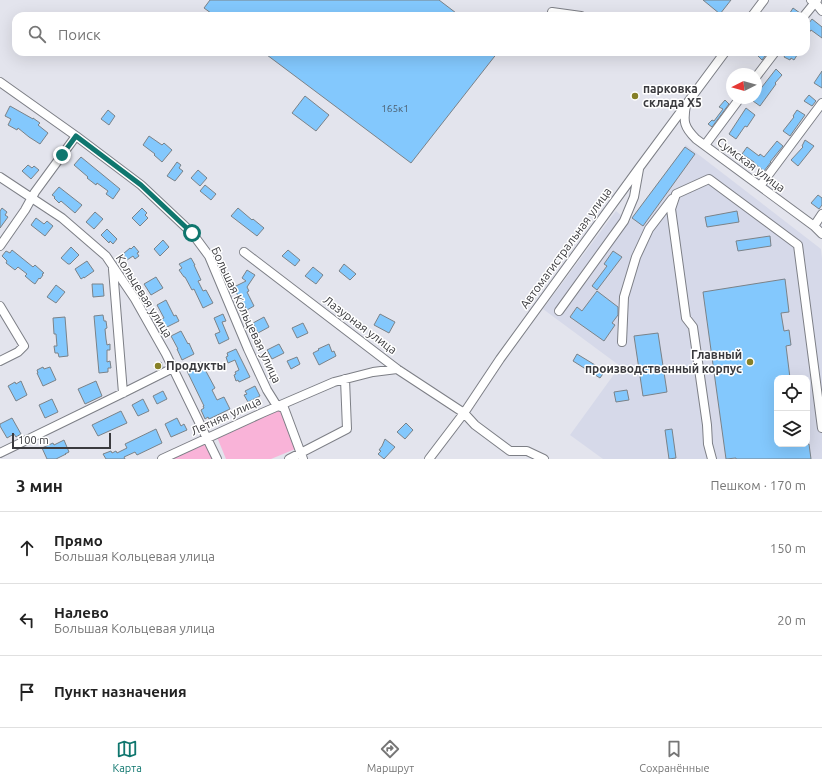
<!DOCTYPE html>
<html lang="ru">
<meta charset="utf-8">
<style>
:root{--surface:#fff;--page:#f2f2f2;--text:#222;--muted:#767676;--line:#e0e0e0;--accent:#0f766e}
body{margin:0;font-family:Ubuntu,sans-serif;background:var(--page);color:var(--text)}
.controls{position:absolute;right:12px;bottom:12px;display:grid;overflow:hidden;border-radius:8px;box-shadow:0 4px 16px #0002}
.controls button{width:36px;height:36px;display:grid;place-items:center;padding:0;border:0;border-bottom:1px solid var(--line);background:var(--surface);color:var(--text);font:20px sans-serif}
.compass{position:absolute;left:726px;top:68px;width:36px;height:36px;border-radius:50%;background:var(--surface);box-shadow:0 4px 16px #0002;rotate:264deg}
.scale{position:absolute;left:12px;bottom:10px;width:99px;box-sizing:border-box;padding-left:4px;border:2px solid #3a3a3e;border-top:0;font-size:11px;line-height:14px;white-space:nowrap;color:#3a3a3e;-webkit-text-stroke:3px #fff;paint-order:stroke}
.stop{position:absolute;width:12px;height:12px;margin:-9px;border:3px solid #0f766e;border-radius:50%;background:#fff}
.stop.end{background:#0f766e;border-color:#fff;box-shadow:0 1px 4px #0008}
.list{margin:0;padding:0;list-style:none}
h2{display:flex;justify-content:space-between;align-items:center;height:52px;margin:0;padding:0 16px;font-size:17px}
h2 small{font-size:13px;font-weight:400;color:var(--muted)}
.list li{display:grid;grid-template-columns:26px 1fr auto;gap:12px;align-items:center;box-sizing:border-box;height:72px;padding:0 16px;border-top:1px solid var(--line)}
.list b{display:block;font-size:15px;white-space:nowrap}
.list p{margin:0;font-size:13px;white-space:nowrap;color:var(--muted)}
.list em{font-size:13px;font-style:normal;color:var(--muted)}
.icon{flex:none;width:22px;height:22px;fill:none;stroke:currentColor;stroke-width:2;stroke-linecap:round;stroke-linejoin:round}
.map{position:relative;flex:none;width:822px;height:459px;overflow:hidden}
.search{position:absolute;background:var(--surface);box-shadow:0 4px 16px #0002;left:12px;right:12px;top:12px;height:44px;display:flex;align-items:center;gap:10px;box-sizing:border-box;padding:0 14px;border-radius:12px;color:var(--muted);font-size:15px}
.sheet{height:268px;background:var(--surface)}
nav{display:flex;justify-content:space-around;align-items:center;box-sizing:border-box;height:56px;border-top:1px solid var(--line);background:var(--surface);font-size:11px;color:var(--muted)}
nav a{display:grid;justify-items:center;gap:2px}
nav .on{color:var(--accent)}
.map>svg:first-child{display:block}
.built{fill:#d6d9e9;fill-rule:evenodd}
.green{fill:#f9b3d8}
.building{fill:#83c8fd;stroke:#7b8288}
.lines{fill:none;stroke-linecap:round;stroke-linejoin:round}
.minor-casing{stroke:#7d7f86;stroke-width:10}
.minor{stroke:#fff;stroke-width:8}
.route{stroke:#0f766e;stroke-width:5}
.poi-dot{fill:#868027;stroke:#fff;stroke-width:1.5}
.labels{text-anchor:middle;stroke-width:3;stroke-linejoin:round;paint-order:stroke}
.number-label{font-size:10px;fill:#4c5e6e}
.poi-label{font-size:12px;font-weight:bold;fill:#3a3a3e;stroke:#fff;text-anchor:start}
.street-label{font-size:12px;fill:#3a3a3e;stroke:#fff}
</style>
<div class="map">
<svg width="822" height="459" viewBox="0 0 822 459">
<rect width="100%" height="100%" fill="#e3e4ed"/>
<path class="built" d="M686 145 821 249 822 259V459H603L570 435 620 366 543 309 616 211 629 222ZM777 378H807V444H777Z"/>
<path class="green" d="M285 405 300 447 271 459H226L217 437Z
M206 442 214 459H171Z"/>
<path class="building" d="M210 0H439L460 16H215L204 8Z
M703 0H731L720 14Z
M793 8 800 13 799 16H788Z
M812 19 822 27V38L811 30 806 37V27Z
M263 52H498L411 163Z
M761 52H768L762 60 758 56Z
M787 52H799L794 60 791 58 790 60 784 57Z
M776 69 782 75 775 83 776 84 760 106 753 101 755 98H756V96L762 87Z
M822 71V88L814 83Z
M809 95 816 101 812 106 804 101Z
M305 96 329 115 316 131 292 113Z
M725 100 729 104 712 127 708 124 712 120 714 121 723 109 719 107Z
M10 106 33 119V118L40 123 38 125 48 133 40 144 29 137 18 128 17 130 8 125 11 119 5 116Z
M746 108 755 115 747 127 745 126 736 139 729 134Z
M108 110 115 116 109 125 101 119Z
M797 110 805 115 790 136 783 131 794 117 793 116Z
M149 136 162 145 164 143 172 150 162 162 154 155 155 154 143 145Z
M805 140 814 146 798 166 791 160 803 147 802 146Z
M777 141 783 146 770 162H771L764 171 754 163V162L742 154 747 147 759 156 760 154 764 157Z
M685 147 695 154 643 226 632 218Z
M81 157 120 189 113 199 106 194 108 191 97 183 96 185 87 178 88 177 74 165Z
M177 162 181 165 179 168 183 171 175 181 167 176Z
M28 165 32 168 34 166 39 170 31 179 22 171Z
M198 170 207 178 200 186 191 178Z
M205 185 216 194 211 200 200 191Z
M59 187 82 205 75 213 61 201 59 203 54 198 55 197 52 195Z
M818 195 822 198V205L819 209 811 203Z
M2 208 7 212 5 215 8 217 0 228V211Z
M142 208 147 213 145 215 148 218 140 226 132 218Z
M238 208 252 220 253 219 264 228 257 236 231 216Z
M737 211 739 222 707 227 705 217Z
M95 212 103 219 94 229 86 222Z
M36 218 44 224 47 221 53 226 45 236 31 225Z
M107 229 117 239 113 244 110 241 109 243 101 235Z
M770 236 771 246 738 251 736 241Z
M163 240 169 247 160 256 154 249Z
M134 246 139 252 137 253 139 256 135 259 133 256 127 260 123 254 130 248 131 249Z
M71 247 79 255 70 264H68L61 258Z
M12 250 33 267 35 265 44 273 42 274 43 275 40 279 39 278 35 284 32 282 25 276 27 274 18 267 15 270 6 263 7 261 2 256 6 251 10 253Z
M288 250 300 260 295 266 282 256Z
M613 251 622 257 597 290 592 286 607 266 604 264Z
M191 258 195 265H194L201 280 198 281 203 291 206 290 213 303 203 308 194 289 192 290 185 277H184L179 270 182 268 179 264Z
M87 261 94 271 84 278V277L81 279 75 269Z
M344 264 356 274 350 280 339 271Z
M313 267 323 275 316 284 305 276Z
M247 270 255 275 247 287 249 291 247 292 254 306 247 310 239 296H238L234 287 246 281 242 278Z
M156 277 163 288 151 295 144 284Z
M785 279 789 312 781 313 784 331 789 330 791 345 786 346 790 378H777V444H809L811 459H736V458L726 459 703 292Z
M92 284H103L104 296 93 297Z
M56 285 65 292 56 303 47 297Z
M597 291 618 307V315L612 323 615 325 604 341 570 317 577 307 582 311Z
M166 300 174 316 176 315 179 321 165 328 161 319 164 318 157 305Z
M223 314 226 321 222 322 229 339 219 344 215 334 220 332 214 318Z
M380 314 395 322 389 333 374 325Z
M103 315 104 321H106L107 328 105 329 106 339 107 345 110 344V350H107V362L110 361 111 368H108V372L99 373 94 316Z
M65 317 68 356 59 357 58 353H55L54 346H57L56 334H54L53 318Z
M264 317 269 327 258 333 253 323Z
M303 323 308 333 297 338 292 328Z
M181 331 188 344 189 343 194 354 182 360 177 349H178L171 336Z
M658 333 667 392 643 396 634 336Z
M279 344 284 353 272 359 267 350Z
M329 344 332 352 334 351 336 356 319 365 313 353 319 350 318 349Z
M236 349 250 377 239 382 238 380 236 381 234 375 236 374 235 372 239 370 235 360 228 363 226 357 228 356 227 353Z
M577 354 605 371 600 378 573 361Z
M297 357 300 364 291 369 287 361Z
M161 362 163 367 156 370 154 366Z
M201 362 215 388 212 390 217 400 224 397 230 409 209 419 208 417 205 419 201 410 204 408 203 406H204L186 369Z
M43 367 44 369 50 367 56 380 43 386 37 373H38L37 370Z
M21 381 27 395 16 401 8 386 15 382 16 384Z
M96 381 102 396 85 404 78 389Z
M255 386 260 396 248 402 244 395 247 394 245 391Z
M627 390 629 400 616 402 614 392Z
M163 391 167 399 157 404 153 396Z
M52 399 58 412 45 418 39 405Z
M143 399 149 411 138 416 132 405Z
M121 411 127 423 98 436 92 425Z
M12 418 21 434 16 437 14 434 7 438 0 426V424Z
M177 418 181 426 184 424 187 430 171 437 165 424Z
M406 423 413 430 405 439 397 432Z
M156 429 162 443 137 455 135 452 124 457 125 459H106L103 454 111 451 112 453 116 451 117 453 127 448 125 444Z
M672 429 676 458 669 459 665 430Z
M385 439 395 447 384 459 378 454 381 451 379 450 382 446Z
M64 440 69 452 65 454H66L56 459H47L42 448 53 443 54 445Z"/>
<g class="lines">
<defs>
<path id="minor" d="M811 0 815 2 822 11
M552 12 581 16
M752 16 764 0
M804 16 817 0
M756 77 775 52
M0 82 76 136
M686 105C683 122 684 127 696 139L814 226 822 234
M705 145 740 98
M0 177 62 218 106 256 135 299 166 354 217 459
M760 186 822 103
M814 226 822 214
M0 246 25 210 35 192 76 136 141 185 192 233 209 256 248 349 267 390 277 406 284 408 303 459
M244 252 397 369 464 413 475 425 510 451H527L544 459
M113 269 123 393
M0 306 24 346 18 352 0 361
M559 311 624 221 634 197 639 169
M622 342 624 297 636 257 649 229 672 199
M0 453 123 393 173 368
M162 459 262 413 334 382 373 372 397 369
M289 459 347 429 345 379
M429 459 464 413 500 359 639 168 725 52
M712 459 708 444 707 425 693 327 686 318 671 209 676 194 709 179 798 245 822 428"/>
</defs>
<use href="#minor" class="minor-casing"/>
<use href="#minor" class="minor"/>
</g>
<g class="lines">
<path class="route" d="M62 155 76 136 141 185 192 233"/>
</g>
<g class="poi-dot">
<circle cx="635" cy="96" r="4"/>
<circle cx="750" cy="362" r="4"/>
<circle cx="158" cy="366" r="4"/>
</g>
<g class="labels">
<g class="number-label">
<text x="395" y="112">165к1</text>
</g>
<g class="poi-label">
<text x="643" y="93">парковка<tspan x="643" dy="14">склада X5</tspan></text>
<text x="742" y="359" text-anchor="end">Главный<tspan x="742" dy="14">производственный корпус</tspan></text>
<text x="166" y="370">Продукты</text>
</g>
<g class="street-label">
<text transform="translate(751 165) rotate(37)" y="4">Сумская улица</text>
<text transform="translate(566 248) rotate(-54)" y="4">Автомагистральная улица</text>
<text transform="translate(144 296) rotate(58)" y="4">Кольцевая улица</text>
<text transform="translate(246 315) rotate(65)" y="4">Большая Кольцевая улица</text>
<text transform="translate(360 325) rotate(37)" y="4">Лазурная улица</text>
<text transform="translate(226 416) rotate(-25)" y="4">Летняя улица</text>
</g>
</g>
</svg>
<div class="controls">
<button><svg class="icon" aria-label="locate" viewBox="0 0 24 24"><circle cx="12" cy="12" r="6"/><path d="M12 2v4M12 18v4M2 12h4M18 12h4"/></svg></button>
<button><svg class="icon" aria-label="layers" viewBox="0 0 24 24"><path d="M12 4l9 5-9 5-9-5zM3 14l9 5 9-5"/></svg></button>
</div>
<svg class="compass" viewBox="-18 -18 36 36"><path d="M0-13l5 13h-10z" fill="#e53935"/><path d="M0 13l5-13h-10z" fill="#767676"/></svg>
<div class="scale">100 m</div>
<div class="stop" style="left:192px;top:233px"></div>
<div class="stop end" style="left:62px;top:155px"></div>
<div class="search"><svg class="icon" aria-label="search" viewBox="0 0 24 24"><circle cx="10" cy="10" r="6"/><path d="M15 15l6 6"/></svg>Поиск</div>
</div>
<section class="sheet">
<h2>3 мин<small>Пешком · 170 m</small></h2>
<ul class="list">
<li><svg class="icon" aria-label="ahead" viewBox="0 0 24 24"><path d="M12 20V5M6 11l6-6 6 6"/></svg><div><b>Прямо</b><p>Большая Кольцевая улица</p></div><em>150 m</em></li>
<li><svg class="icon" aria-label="left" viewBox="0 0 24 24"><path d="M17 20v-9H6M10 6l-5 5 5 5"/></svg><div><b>Налево</b><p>Большая Кольцевая улица</p></div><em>20 m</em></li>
<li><svg class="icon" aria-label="arrive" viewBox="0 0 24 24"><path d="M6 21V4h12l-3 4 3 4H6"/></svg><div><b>Пункт назначения</b></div></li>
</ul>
</section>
<nav>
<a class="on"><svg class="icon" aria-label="map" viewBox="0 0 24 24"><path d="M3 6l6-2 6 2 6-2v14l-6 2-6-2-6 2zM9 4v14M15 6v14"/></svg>Карта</a>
<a><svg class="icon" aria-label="directions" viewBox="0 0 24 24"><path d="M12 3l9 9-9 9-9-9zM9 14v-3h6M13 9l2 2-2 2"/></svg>Маршрут</a>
<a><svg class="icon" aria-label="saved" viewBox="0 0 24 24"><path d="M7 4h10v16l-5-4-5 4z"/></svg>Сохранённые</a>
</nav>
